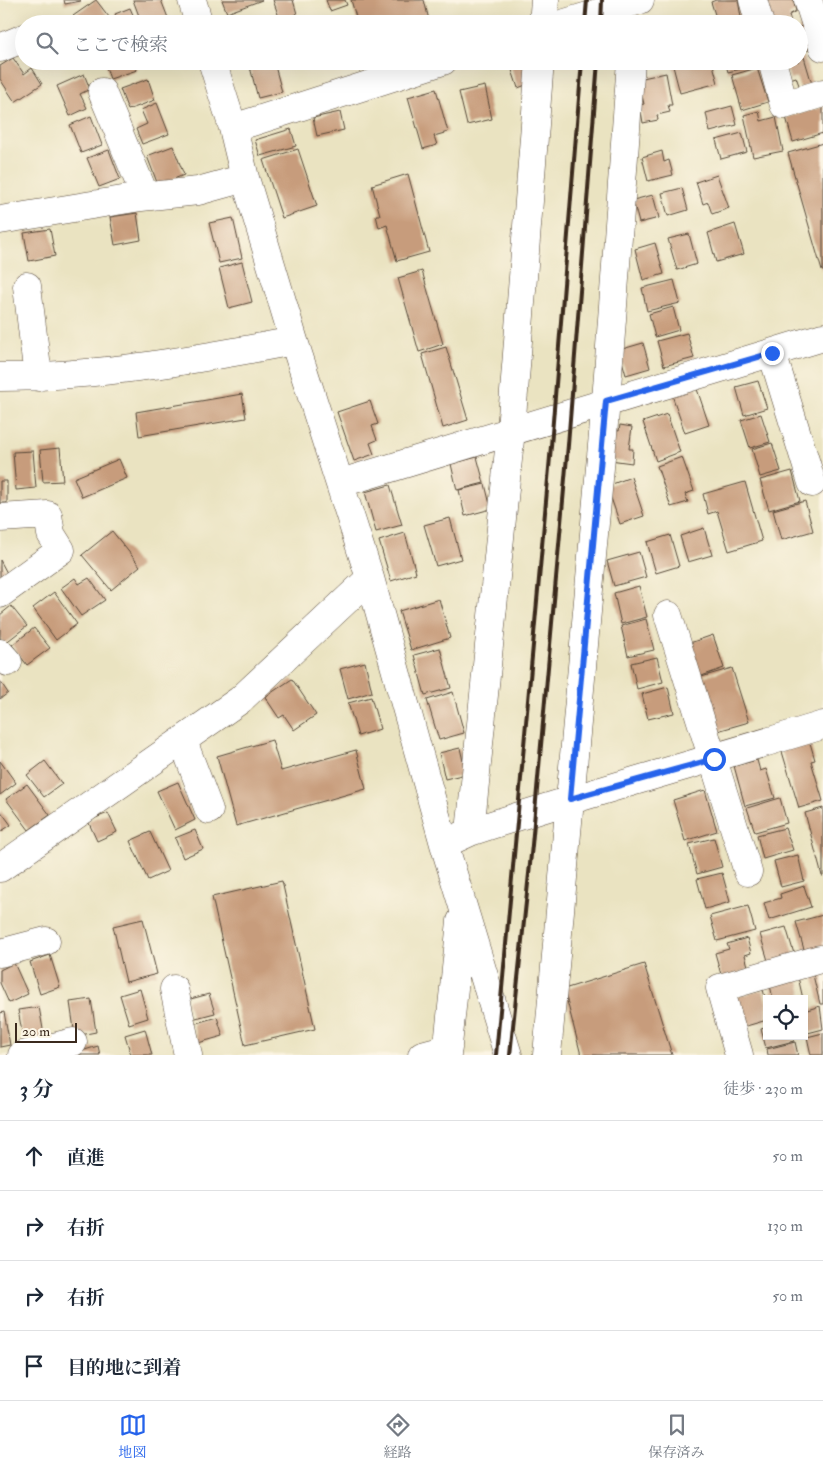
<!DOCTYPE html>
<html lang="ja">
<meta charset="utf-8">
<style>
:root{--surface:#fff;--page:#f2f2f3;--text:#1f2937;--muted:#747a83;--line:#e0e1e3;--accent:#2563eb}
body{margin:0;font-family:"IM FELL Double Pica","Noto Serif JP",serif;background:var(--page);color:var(--text)}
.controls{position:absolute;right:15px;bottom:15px;display:grid;overflow:hidden;border-radius:0px;box-shadow:0 5px 20px #0002}
.controls button{width:45px;height:45px;display:grid;place-items:center;padding:0;border:0;border-bottom:1px solid var(--line);background:var(--surface);color:var(--text);font:25px sans-serif}
.scale{position:absolute;left:15px;bottom:12px;width:62px;box-sizing:border-box;padding-left:5px;border:2px solid #3b2a1e;border-top:0;font-size:14px;line-height:18px;white-space:nowrap;color:#3b2a1e;-webkit-text-stroke:4px #fcf5e5;paint-order:stroke}
.stop{position:absolute;width:15px;height:15px;margin:-11px;border:4px solid #2563eb;border-radius:50%;background:#fff}
.stop.end{background:#2563eb;border-color:#fff;box-shadow:0 1px 5px #0008}
.list{margin:0;padding:0;list-style:none}
h2{display:flex;justify-content:space-between;align-items:center;height:65px;margin:0;padding:0 20px;font-size:21px}
h2 small{font-size:16px;font-weight:400;color:var(--muted)}
.list li{display:grid;grid-template-columns:32px 1fr auto;gap:15px;align-items:center;box-sizing:border-box;height:70px;padding:0 20px;border-top:1px solid var(--line)}
.list b{display:block;font-size:19px;white-space:nowrap}
.list em{font-size:16px;font-style:normal;color:var(--muted)}
.icon{flex:none;width:28px;height:28px;fill:none;stroke:currentColor;stroke-width:2;stroke-linecap:round;stroke-linejoin:round}
.map{position:relative;flex:none;width:823px;height:1055px;overflow:hidden}
.search{position:absolute;background:var(--surface);box-shadow:0 5px 20px #0002;left:15px;right:15px;top:15px;height:55px;display:flex;align-items:center;gap:12px;box-sizing:border-box;padding:0 18px;border-radius:28px;color:var(--muted);font-size:19px}
.sheet{height:345px;background:var(--surface)}
nav{display:flex;justify-content:space-around;align-items:center;box-sizing:border-box;height:70px;border-top:1px solid var(--line);background:var(--surface);font-size:14px;color:var(--muted)}
nav a{display:grid;justify-items:center;gap:2px}
nav .on{color:var(--accent)}
.map>svg:first-child{display:block}
.building{fill:#c79c7c}
.lines{fill:none;stroke-linecap:round;stroke-linejoin:round}
.minor-casing{stroke:#554636;stroke-width:29}
.minor{stroke:#fff;stroke-width:28}
.rail{stroke:#3b2a1e;stroke-width:4}
.route{stroke:#2563eb;stroke-width:6}
</style>
<div class="map">
<svg width="823" height="1055" viewBox="0 0 823 1055">
<rect width="100%" height="100%" fill="#fcf5e5"/>
<filter id="ink" filterUnits="userSpaceOnUse"><feTurbulence type="fractalNoise" baseFrequency=".02" numOctaves="2"/><feDisplacementMap in="SourceGraphic" scale="10" xChannelSelector="R" yChannelSelector="G"/><feConvolveMatrix kernelMatrix="1 2 1 2 8 2 1 2 1" color-interpolation-filters="sRGB"/></filter>
<filter id="wash" filterUnits="userSpaceOnUse"><feTurbulence type="fractalNoise" baseFrequency=".0096" numOctaves="4" result="noise"/><feDisplacementMap in="SourceGraphic" scale="20" xChannelSelector="R" yChannelSelector="G"/><feGaussianBlur stdDeviation="1.12" result="paint"/><feColorMatrix in="noise" values="0 0 0 0 0 0 0 0 0 0 0 0 0 0 0 0 0 1.4 0 .05"/><feComposite in="paint" operator="in"/></filter>
<g filter="url(#wash)">
<rect width="100%" height="100%" fill="#eae3c1"/>
<g id="blocks">
<path class="building" d="M64 0H80L81 1 65 4Z
M96 0 109 17 100 24H78L73 16Z
M133 0H161L170 23 142 24Z
M222 0H262L227 13Z
M273 0H293L297 14 280 20Z
M326 0H345L347 5 330 11Z
M351 0H424L430 24H358Z
M716 0H738L742 23 718 24 711 2Z
M764 0H793L796 11 789 15 791 22 771 24Z
M130 8 137 24H119L115 14Z
M679 18 680 24H659V23Z
M802 26 809 50 799 53V27Z
M804 57 812 84 800 88 796 77 790 79 785 63 799 61V58Z
M13 58 24 74 32 68 42 84 15 102 0 79V66Z
M104 61H134L137 70 110 79Z
M509 61H529L536 81 518 88Z
M692 61H712L718 83 680 93 673 66Z
M725 61H747L749 67 728 72Z
M267 63 268 68 275 66 282 92 258 98 250 67Z
M757 68 768 102 742 110 732 75Z
M666 73 672 105H668L670 112 657 115 658 120 643 123 640 105 644 104 638 79Z
M84 74 90 89 80 94 87 108 70 116 57 86Z
M148 79 155 100 128 110 120 89Z
M485 86 492 119 467 125 459 92Z
M436 89 448 132 434 136 437 145 423 149 408 97Z
M157 103 169 134 142 144 136 129 147 124 141 110Z
M732 106 737 125 710 132 706 113Z
M823 107V133L793 142 786 117Z
M759 111 761 121 776 117 783 151 753 157 744 115Z
M340 112 344 130 317 136 313 118Z
M91 116 102 145 81 153 70 125Z
M291 129 296 146 260 156 255 140Z
M742 133 747 152 721 159 716 140Z
M823 143V271H822L788 153Z
M173 146 184 175 158 185 147 156Z
M298 149 317 206 282 218 263 160Z
M109 150 120 179 99 187 87 158Z
M662 151 664 162 669 160 673 175 648 181 642 157Z
M408 174 429 252 397 261 387 225 379 228 376 215H380L372 185Z
M717 175 729 208 712 214 708 202 703 204 696 182Z
M682 188 688 210 668 216 662 193Z
M653 195 659 218 639 223 633 200Z
M137 213 141 240 115 245 110 217Z
M233 218 242 258 219 263 209 223Z
M735 224 744 254 716 262 708 233Z
M50 229 55 256 29 261 24 233Z
M689 234 697 264 677 270 668 239Z
M655 243 664 274 643 280 635 249Z
M242 262 252 302 229 308 219 268Z
M422 271 443 344 419 352 398 278Z
M674 280 680 303 647 311 642 288Z
M673 307 679 330 655 337 649 314Z
M687 333 694 358 664 366 657 341Z
M643 343 650 368 626 375 619 350Z
M446 347 468 420 443 428 422 354Z
M758 381 767 408 744 415 736 387Z
M696 386 709 425 685 433 672 395Z
M242 394 246 418 139 436 136 412Z
M370 401 378 424 372 426 377 440 370 443 374 454 354 461 337 412Z
M667 414 680 452 656 461 643 422Z
M761 414 770 442 750 448 741 420Z
M620 425 632 427 629 449H633L632 463 610 460 615 430 619 431Z
M772 443 781 471 760 477 752 449Z
M60 448 63 481 43 482 40 450Z
M33 451 36 488 16 490 13 452Z
M477 457 484 483 457 490 451 464Z
M682 457 694 491 685 494 688 502 671 507 657 466Z
M119 459 127 478 82 497 74 478Z
M792 471 800 501 769 510 760 480Z
M631 477 644 516 620 524 607 486Z
M0 481H7V503H0Z
M745 482 762 541 729 551 717 511 708 514 703 494Z
M485 484 491 509 465 516 459 490Z
M390 485 402 525 376 532 365 492Z
M805 501 813 531 781 540 773 510Z
M450 518 461 559 436 566 424 525Z
M704 528 712 555 688 562 680 536Z
M112 531 140 566 111 590 82 555Z
M405 533 416 573 391 581 379 541Z
M670 535 679 566 656 573 647 542Z
M639 552 646 577 614 586 607 561Z
M0 560 8 575 0 580Z
M75 578 79 584 89 578 105 600 81 616 61 588Z
M639 586 647 617 621 624 614 593Z
M54 592 77 624 56 640 33 608Z
M439 599 450 638 411 650 399 611Z
M11 606 27 626 4 644 0 638V615Z
M646 619 654 650 628 656 621 626Z
M34 628 50 648 27 665 12 645Z
M713 635 724 668 696 678 684 645Z
M440 648 451 688 425 695 414 655Z
M657 657 663 682 637 689 631 663Z
M365 662 372 692 348 699 340 669Z
M732 668 749 722 714 732 698 678Z
M292 679 316 715 294 730 284 715 279 718 265 697Z
M0 681 8 693 0 699Z
M668 687 674 713 648 719 642 694Z
M453 692 464 733 439 740 427 700Z
M371 697 380 729 358 736 348 703Z
M808 736 815 760 811 761 823 801 799 808 780 745Z
M272 740 281 771 356 750 366 789 236 826 217 756Z
M460 748 466 774 445 779 439 753Z
M757 760 760 771 766 769 775 798 745 806 734 766Z
M0 761 16 783 0 795Z
M45 761 62 784 44 797 27 775Z
M178 782 195 820 175 830 157 791Z
M27 784 50 815 29 830 6 799Z
M705 790 717 831 685 841 673 800Z
M780 798 787 823 755 832 747 808Z
M823 808V876H822L805 813Z
M0 810 11 825 0 832Z
M108 813 117 832 97 841 88 821Z
M785 828 793 850 763 859 757 835Z
M195 830 203 849 183 858 175 838Z
M150 832 168 871 148 880 130 841Z
M714 838 722 867 697 874 689 844Z
M798 855 804 881 781 887 774 861Z
M722 873 730 902 705 909 697 879Z
M282 881 315 1029 245 1045 212 897Z
M804 886 811 907 769 920 764 903 781 898 780 894Z
M748 906 755 931 717 941 710 916Z
M823 915V948L805 953 796 922Z
M143 919 157 974 126 982 113 926Z
M786 927 795 957 769 964 760 934Z
M747 938 751 953 745 955 749 970 722 978 715 953 729 949 727 944Z
M50 955 60 987 40 994 30 962Z
M14 963 28 994 9 1003 0 983V970Z
M644 964 672 1055H581L564 989Z
M823 972V1004H820L813 975Z
M798 977 803 999H773L770 985Z
M140 989 148 1018 129 1024 120 995Z
M763 990 767 1004V1020L743 1027 735 997Z
M209 994 215 1013 192 1019 187 1000Z
M91 999 96 1032 75 1036 70 1002Z
M820 1006 823 1029 804 1034V1011Z
M39 1007 45 1040 24 1043 18 1010Z
M4 1012 10 1045 0 1047V1013Z
M217 1017 223 1036 198 1043 193 1024Z
M767 1027V1036H792L794 1041 766 1048 761 1029Z
M145 1029 152 1055H131L125 1035Z
M823 1033V1055H811L807 1037Z
M795 1042 798 1055H768L767 1049Z
M98 1046 100 1055H79L78 1052Z"/>
</g>
</g>
<g filter="url(#ink)">
<use href="#blocks" fill-opacity="0" stroke="#554636" stroke-width="1"/>
<g class="lines">
<defs>
<path id="minor" d="M192 0 199 24
M753 0 760 24
M808 0 823 47
M543 24 545 0
M562 24 640 0
M0 48 24 38
M212 61 233 128 245 178 294 341 370 578 444 844 508 1055
M772 61 784 105 823 93
M102 92 145 196
M233 128 443 61
M0 220 141 197 198 191 245 178
M27 286 38 377
M772 353 812 483
M0 377C99 377 198 359 294 341
M341 483 823 337
M0 518 48 515 51 534 61 550 0 594
M668 615 748 872
M0 653 8 662
M183 741 209 810
M470 832C587 793 706 761 823 725
M444 844 470 832 511 430 540 61
M0 868 240 700 370 578
M0 953 46 941
M174 989 188 1055
M22 1055 73 1042
M422 1055 448 1048
M447 1055 461 921
M547 1055 606 401 631 61
M739 1055 720 988 820 959"/>
</defs>
<use href="#minor" class="minor-casing"/>
<use href="#minor" class="minor"/>
<path class="rail" d="M585 24 587 0
M601 24 602 0
M496 1055 551 446 582 61
M510 1055 532 845 568 445 598 61"/>
</g>
</g>
<g class="lines" filter="url(#ink)">
<path class="route" d="M714 759 570 799 606 401 772 353"/>
</g>
</svg>
<div class="controls">
<button><svg class="icon" aria-label="locate" viewBox="0 0 24 24"><circle cx="12" cy="12" r="6"/><path d="M12 2v4M12 18v4M2 12h4M18 12h4"/></svg></button>
</div>
<div class="scale">20 m</div>
<div class="stop" style="left:714px;top:759px"></div>
<div class="stop end" style="left:772px;top:353px"></div>
<div class="search"><svg class="icon" aria-label="search" viewBox="0 0 24 24"><circle cx="10" cy="10" r="6"/><path d="M15 15l6 6"/></svg>ここで検索</div>
</div>
<section class="sheet">
<h2>3 分<small>徒歩 · 230 m</small></h2>
<ul class="list">
<li><svg class="icon" aria-label="ahead" viewBox="0 0 24 24"><path d="M12 20V5M6 11l6-6 6 6"/></svg><div><b>直進</b></div><em>50 m</em></li>
<li><svg class="icon" aria-label="right" viewBox="0 0 24 24"><path d="M7 20v-9h11M14 6l5 5-5 5"/></svg><div><b>右折</b></div><em>130 m</em></li>
<li><svg class="icon" aria-label="right" viewBox="0 0 24 24"><path d="M7 20v-9h11M14 6l5 5-5 5"/></svg><div><b>右折</b></div><em>50 m</em></li>
<li><svg class="icon" aria-label="arrive" viewBox="0 0 24 24"><path d="M6 21V4h12l-3 4 3 4H6"/></svg><div><b>目的地に到着</b></div></li>
</ul>
</section>
<nav>
<a class="on"><svg class="icon" aria-label="map" viewBox="0 0 24 24"><path d="M3 6l6-2 6 2 6-2v14l-6 2-6-2-6 2zM9 4v14M15 6v14"/></svg>地図</a>
<a><svg class="icon" aria-label="directions" viewBox="0 0 24 24"><path d="M12 3l9 9-9 9-9-9zM9 14v-3h6M13 9l2 2-2 2"/></svg>経路</a>
<a><svg class="icon" aria-label="saved" viewBox="0 0 24 24"><path d="M7 4h10v16l-5-4-5 4z"/></svg>保存済み</a>
</nav>
